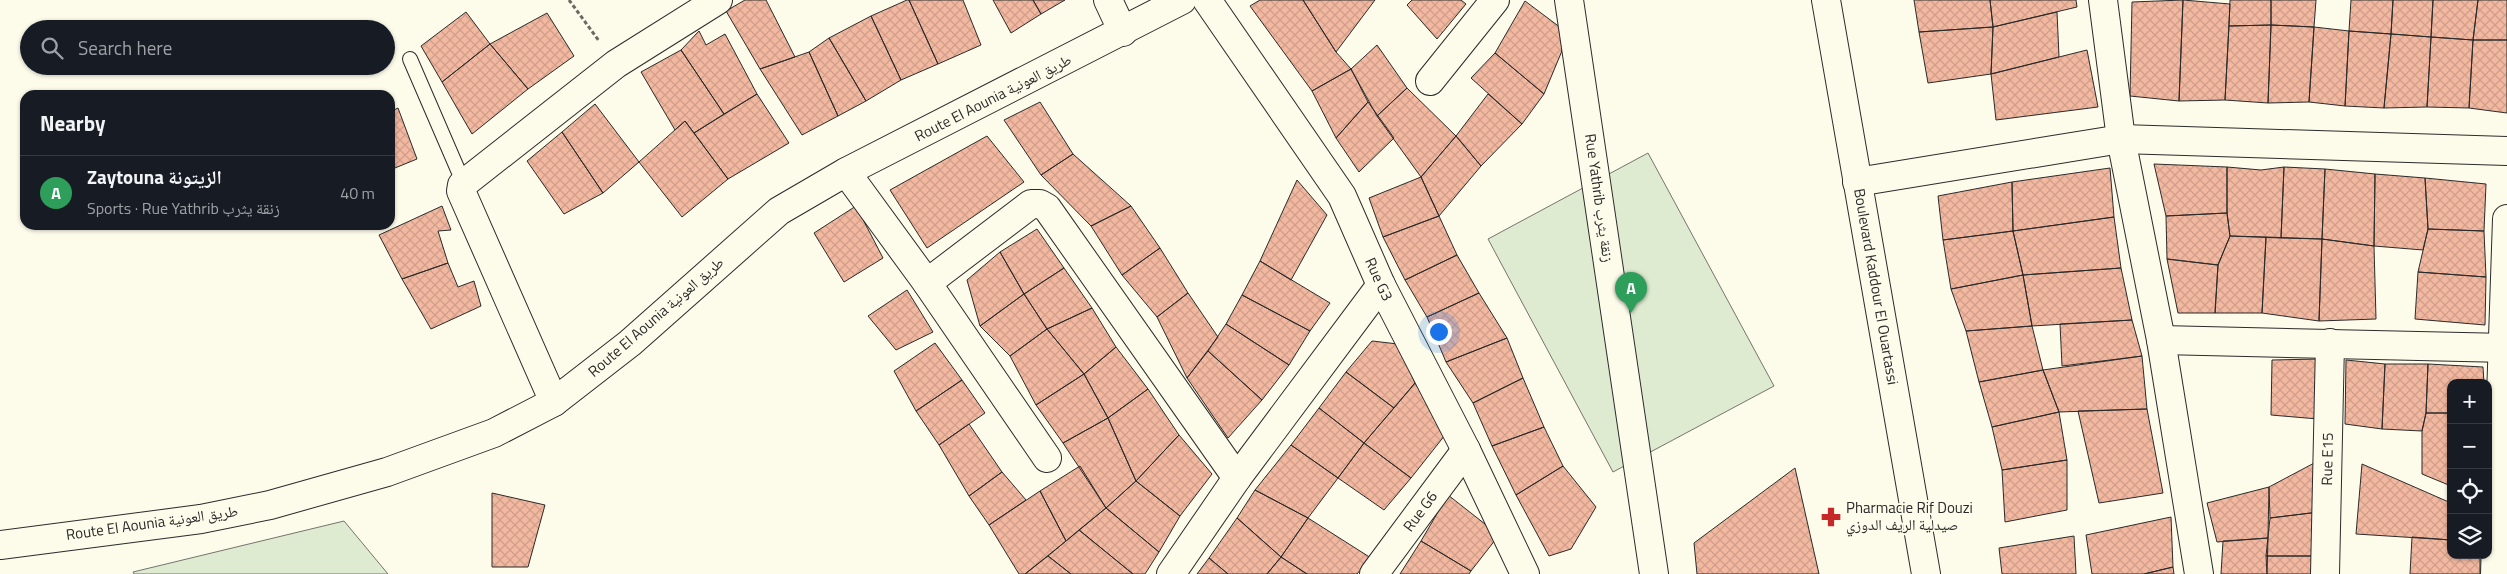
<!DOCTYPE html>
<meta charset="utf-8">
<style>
:root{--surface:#171b24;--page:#242831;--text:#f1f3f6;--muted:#9ea1a6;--line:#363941;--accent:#c62828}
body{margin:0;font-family:"Titillium Web","Noto Naskh Arabic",sans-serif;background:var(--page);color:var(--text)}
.controls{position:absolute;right:15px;bottom:15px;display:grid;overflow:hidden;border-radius:10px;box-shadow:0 1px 4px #0004}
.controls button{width:45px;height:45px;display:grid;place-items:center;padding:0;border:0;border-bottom:1px solid var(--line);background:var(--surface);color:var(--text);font:25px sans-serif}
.you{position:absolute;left:1438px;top:331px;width:18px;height:18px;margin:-12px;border:4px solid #fff;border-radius:50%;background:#1a73e8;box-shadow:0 0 0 8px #1a73e833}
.badge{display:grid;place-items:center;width:32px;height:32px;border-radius:50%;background:var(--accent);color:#fff;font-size:16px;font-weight:700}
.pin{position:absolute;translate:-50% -41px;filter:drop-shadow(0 1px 2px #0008)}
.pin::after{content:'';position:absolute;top:26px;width:18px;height:15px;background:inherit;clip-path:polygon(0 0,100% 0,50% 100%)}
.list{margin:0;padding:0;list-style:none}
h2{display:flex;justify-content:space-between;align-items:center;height:65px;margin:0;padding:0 20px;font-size:21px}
h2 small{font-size:16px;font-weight:400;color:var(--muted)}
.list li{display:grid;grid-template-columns:32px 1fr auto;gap:15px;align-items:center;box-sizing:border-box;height:75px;padding:0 20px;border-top:1px solid var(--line)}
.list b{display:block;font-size:19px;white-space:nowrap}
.list p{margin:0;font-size:16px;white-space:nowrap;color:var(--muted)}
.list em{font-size:16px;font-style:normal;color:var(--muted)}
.icon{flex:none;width:28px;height:28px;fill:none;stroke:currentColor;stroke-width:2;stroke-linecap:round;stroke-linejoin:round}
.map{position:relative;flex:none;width:2507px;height:574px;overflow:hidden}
.search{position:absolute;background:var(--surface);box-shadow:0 1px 4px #0004;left:20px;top:20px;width:375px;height:55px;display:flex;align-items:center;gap:12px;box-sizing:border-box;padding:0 18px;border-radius:28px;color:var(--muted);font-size:19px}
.panel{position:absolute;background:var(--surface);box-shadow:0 1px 4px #0004;left:20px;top:90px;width:375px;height:140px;border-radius:15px}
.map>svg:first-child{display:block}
.grass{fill:#deebd1;stroke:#74746e}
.building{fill:url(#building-cross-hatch);stroke:#2b2b2b}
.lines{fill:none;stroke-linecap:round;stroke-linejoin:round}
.lane-casing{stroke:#2b2b2b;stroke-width:16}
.street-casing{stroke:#2b2b2b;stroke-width:30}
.secondary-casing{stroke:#2b2b2b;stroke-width:30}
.path{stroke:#6a6964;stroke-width:3;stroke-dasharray:4 2.5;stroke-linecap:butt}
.lane{stroke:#fdfbea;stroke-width:14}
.street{stroke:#fdfbea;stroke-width:28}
.secondary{stroke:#fdfbea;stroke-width:28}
.labels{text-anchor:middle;stroke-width:4;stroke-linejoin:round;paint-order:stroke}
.street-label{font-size:15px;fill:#2b2b2b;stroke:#fdfbea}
.poi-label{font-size:15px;fill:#2b2b2b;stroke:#fdfbea;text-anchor:start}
</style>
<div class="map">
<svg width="2507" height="574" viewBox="0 0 2507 574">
<defs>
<pattern id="building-cross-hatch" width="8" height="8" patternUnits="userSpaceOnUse" patternTransform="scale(1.25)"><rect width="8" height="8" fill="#f2b8a0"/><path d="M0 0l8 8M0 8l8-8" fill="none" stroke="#d09e8a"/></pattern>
</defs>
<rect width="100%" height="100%" fill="#fdfbea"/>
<path class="grass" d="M1648 153 1774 386 1613 472 1488 239Z
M344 521 388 574H134L133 572Z"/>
<path class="building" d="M745 0H766L795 57 760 69 726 11Z
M907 0H909L938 64 901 80 871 16Z
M909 0H963L981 45 938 64Z
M993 0H1033L1041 14 1011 33Z
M1033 0H1065L1041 14Z
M1260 0H1303L1336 52 1351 69 1312 91 1250 6Z
M1303 0H1375L1336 52Z
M1412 0H1461L1466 4 1437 39 1407 5Z
M1914 0H1990L1993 27 1919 32Z
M1990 0H2076L2077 7 1993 27Z
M2183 0 2179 101 2130 96 2132 2Z
M2183 0 2230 4 2225 100 2179 101Z
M2230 0H2271V25L2229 26Z
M2271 0H2316L2314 27 2271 25Z
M2351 0H2393L2391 34 2349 31Z
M2393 0H2433L2431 37 2391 34Z
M2433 0H2478L2473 40 2431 37Z
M2478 0H2507V40H2473Z
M1525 1 1569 34 1544 94 1495 53Z
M466 12 490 44 442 82 421 46Z
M2057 12 2059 57 1991 74 1993 27Z
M547 13 574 56 528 89 490 44Z
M871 16 901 80 866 101 829 38Z
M2271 25 2314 27 2309 102 2268 103Z
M2271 25 2268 103 2225 100 2229 26Z
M1993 27 1991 74 1928 83 1919 32Z
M2314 27 2349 31 2345 106 2309 102Z
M699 31 706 45 725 34 757 94 724 114 681 50Z
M2349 31 2391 34 2384 108 2345 106Z
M2391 34 2431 37 2427 107 2384 108Z
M2431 37 2473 40 2469 108 2427 107Z
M829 38 866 101 838 116 809 52Z
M2473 40H2507V113L2469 108Z
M490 44 528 89 472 134 442 82Z
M1377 45 1407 88 1377 116 1351 69Z
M681 50 724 114 694 133 685 121 675 130 641 72Z
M2087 50 2098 107 1996 120 1991 74Z
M809 52 838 116 802 135 760 69Z
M1495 53 1544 94 1522 124 1471 78Z
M1351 69 1368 102 1336 138 1312 91Z
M1407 88 1456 136 1421 177 1377 116Z
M757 94 789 143 728 179 694 133Z
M1488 94 1522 124 1481 166 1456 136Z
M1040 102 1073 154 1041 175 1004 120Z
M1368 102 1394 138 1359 172 1336 138Z
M595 104 639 162 603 193 562 132Z
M398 108 417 159 390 170V112Z
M685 121 728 179 682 217 639 162Z
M562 132 603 193 564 214 527 161Z
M987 136 1024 182 927 248 890 190Z
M1456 136 1481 166 1439 216 1421 177Z
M1073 154 1131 206 1091 226 1041 175Z
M2154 164 2227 167V213L2166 216Z
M2227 167 2261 170 2284 167 2281 238 2230 236 2227 213Z
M2284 167 2325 169 2322 239 2281 238Z
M2110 168 2114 217 2013 231 2012 182Z
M2325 169 2375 174 2374 246 2322 239Z
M2375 174 2425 178 2428 229 2423 250 2374 246Z
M1421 177 1439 216 1383 237 1369 198Z
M2425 178 2486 184 2484 231 2428 229Z
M1297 180 1327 215 1291 280 1260 261Z
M2012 182 2013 231 1943 240 1938 196Z
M442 206 451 230 438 231 448 263 402 279 379 235Z
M856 206 883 258 844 282 814 233Z
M1131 206 1160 248 1122 275 1091 226Z
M2227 213 2230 236 2218 265 2167 259 2166 216Z
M1439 216 1457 255 1405 280 1383 237Z
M2114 217 2121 268 2023 275 2013 231Z
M1037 229 1064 268 1024 294 1000 252Z
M2428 229 2484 231 2486 277 2418 272Z
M2013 231 2023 275 1951 289 1943 240Z
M2230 236 2266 237 2262 313H2215L2218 265Z
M2266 237 2322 239 2319 321 2262 313Z
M2322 239 2374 246 2376 319 2319 321Z
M1160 248 1188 293 1157 317 1122 275Z
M1000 252 1024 294 980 326 967 280Z
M1457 255 1479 293 1427 317 1405 280Z
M2167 259 2218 265 2215 313H2178Z
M1260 261 1330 303 1310 331 1242 295Z
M448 263 458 287 474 281 481 306 431 329 402 279Z
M1064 268 1092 308 1047 329 1024 294Z
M2121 268 2132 320 2032 326 2023 275Z
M2418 272 2486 277 2485 325 2415 319Z
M2023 275 2032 326 1966 331 1951 289Z
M907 290 933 332 896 350 868 316Z
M1188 293 1218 337 1187 378 1157 317Z
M1479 293 1507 338 1446 362 1427 317Z
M1024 294 1047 329 1010 356 980 326Z
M1242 295 1310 331 1289 365 1226 324Z
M1092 308 1116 347 1084 374 1047 329Z
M2132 320 2142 356 2062 366 2060 324Z
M1226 324 1289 365 1262 400 1208 351Z
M2032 326 2043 370 1979 382 1966 331Z
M1047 329 1084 374 1036 405 1010 356Z
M1507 338 1523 378 1473 403 1446 362Z
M1372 341 1398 344 1415 383 1394 408 1346 372Z
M935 343 962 380 916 411 894 371Z
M1116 347 1148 389 1108 418 1084 374Z
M1208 351 1262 400 1228 438 1187 378Z
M2142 356 2147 409 2059 412 2043 370Z
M2320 359 2318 419 2271 415 2272 360Z
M2346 360 2385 364 2382 429 2345 424Z
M2385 364H2428L2426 413 2422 431 2382 429Z
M2428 364 2483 367 2484 383H2451V413H2426Z
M2043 370 2059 412 1992 427 1979 382Z
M1346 372 1394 408 1364 443 1319 408Z
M1084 374 1108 418 1063 443 1036 405Z
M1523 378 1544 427 1492 446 1473 403Z
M962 380 985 413 939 445 916 411Z
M1415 383 1449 430 1411 478 1364 443Z
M1148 389 1179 435 1136 481 1108 418Z
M1319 408 1364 443 1338 478 1291 445Z
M2147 409 2163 493 2099 503 2078 411Z
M2059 412 2067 460 2002 470 1992 427Z
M2426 413H2451V486L2422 474V431Z
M1108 418 1136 481 1106 508 1063 443Z
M969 424 1002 472 969 496 939 445Z
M1544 427 1563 466 1516 495 1492 446Z
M1179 435 1212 474 1180 516 1136 481Z
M1364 443 1411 478 1384 510 1338 478Z
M1291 445 1338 478 1308 518 1255 490Z
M2067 460V510L2005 522 2002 470Z
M2318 461 2319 512 2270 518 2269 487Z
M2362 464 2451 503V540L2356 534Z
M1080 466 1106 508 1066 541 1040 491Z
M1563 466 1596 507 1571 549 1549 556 1516 495Z
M1795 468 1819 574H1697L1694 543Z
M1002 472 1026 500 989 525 969 496Z
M1136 481 1180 516 1159 552 1106 508Z
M2269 487 2268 538 2217 542 2207 503Z
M1255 490 1308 518 1281 557 1237 518Z
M1040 491 1066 541 1025 574H1019L989 525Z
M492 493 545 505 528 567H492Z
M1448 495 1499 535 1471 571 1421 541Z
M1106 508 1159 552 1145 574H1133L1079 530Z
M2319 512 2318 556H2266L2270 518Z
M2171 517 2173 567 2144 574H2092L2086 535Z
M1237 518 1281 557 1267 574H1228L1209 558Z
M1308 518 1371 558 1357 574H1307L1281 557Z
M1079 530 1133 574H1071L1048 556Z
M2074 536 2076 574H2002L1999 548Z
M2412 537 2451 540V555H2480V574H2410Z
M2268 538 2267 574H2221L2223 541Z
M1421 541 1471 571 1469 574H1400Z
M1048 556 1071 574H1025Z
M2266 556H2318L2317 574H2267Z
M1281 557 1307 574H1267Z
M1209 558 1228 574H1197Z
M2173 567 2174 574H2144Z"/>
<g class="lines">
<defs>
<path id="lane" d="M410 59 464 184"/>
<g id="street">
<path d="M1108 0 1123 32"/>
<path id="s1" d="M1207 0 1342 196 1381 285 1466 450 1525 574"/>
<path d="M1569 0 1654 574"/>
<path d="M2103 0 2121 139 2161 340 2199 574"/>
<path d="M1430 81 1495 0"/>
<path d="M846 172 927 283 1047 458"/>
<path d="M1857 182 2121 139 2507 151"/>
<path d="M927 283 1031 204H1040L1047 208 1237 478"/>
<path d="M2161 340 2507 348"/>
<path d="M554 402 461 191 462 185 616 64 718 0"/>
<path d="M1171 574 1237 478 1381 285"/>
<path id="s2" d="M1374 574 1466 450"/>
<path id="s3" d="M2325 574 2330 343"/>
<path d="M2495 574 2507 219"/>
</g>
<g id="secondary">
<path id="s4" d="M1826 0 1926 574"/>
<path d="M0 545 201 519 270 505 387 472 494 433 554 402 630 343 779 211 846 172 1182 0"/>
</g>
</defs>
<use href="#lane" class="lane-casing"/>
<use href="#street" class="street-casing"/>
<use href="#secondary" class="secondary-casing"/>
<path class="path" d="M569 0 599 41"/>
<use href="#lane" class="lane"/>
<use href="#street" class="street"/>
<use href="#secondary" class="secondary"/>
</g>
<defs>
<symbol id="pharmacy-bare" viewBox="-9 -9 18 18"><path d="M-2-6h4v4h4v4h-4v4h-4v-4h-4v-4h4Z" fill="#c62828" stroke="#fdfbea" stroke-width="2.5" paint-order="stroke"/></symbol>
</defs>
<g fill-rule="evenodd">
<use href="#pharmacy-bare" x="1817" y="503" width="28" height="28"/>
</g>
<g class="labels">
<g class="street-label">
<text transform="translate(993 98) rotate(-27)" y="5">Route El Aounia طريق العونية</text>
<text transform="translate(1599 198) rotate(82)" y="5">Rue Yathrib زنقة يثرب</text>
<text dy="5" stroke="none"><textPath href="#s1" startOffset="329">Rue G3</textPath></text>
<text dy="5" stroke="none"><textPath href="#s4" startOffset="291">Boulevard Kaddour El Ouartassi</textPath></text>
<text transform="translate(656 317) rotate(-41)" y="5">Route El Aounia طريق العونية</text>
<text dy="5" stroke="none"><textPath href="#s3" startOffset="115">Rue E15</textPath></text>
<text dy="5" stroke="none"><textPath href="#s2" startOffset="78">Rue G6</textPath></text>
<text transform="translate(152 523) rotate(-8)" y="5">Route El Aounia طريق العونية</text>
</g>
<g class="poi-label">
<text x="1846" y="513">Pharmacie Rif Douzi<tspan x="1846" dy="17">صيدلية الريف الدوزي</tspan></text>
</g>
</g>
</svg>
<div class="controls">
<button>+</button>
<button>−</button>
<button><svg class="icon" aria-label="locate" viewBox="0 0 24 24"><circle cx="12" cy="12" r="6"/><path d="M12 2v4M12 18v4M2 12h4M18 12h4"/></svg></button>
<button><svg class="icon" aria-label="layers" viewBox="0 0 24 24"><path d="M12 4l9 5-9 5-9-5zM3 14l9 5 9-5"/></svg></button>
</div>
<div class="you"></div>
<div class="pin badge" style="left:1631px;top:313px;background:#2e9e5b">A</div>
<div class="search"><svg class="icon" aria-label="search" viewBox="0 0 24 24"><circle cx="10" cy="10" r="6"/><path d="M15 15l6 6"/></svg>Search here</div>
<section class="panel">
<h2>Nearby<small></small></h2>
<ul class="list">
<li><span class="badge" style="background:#2e9e5b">A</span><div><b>Zaytouna الزيتونة</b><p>Sports · Rue Yathrib زنقة يثرب</p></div><em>40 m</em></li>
</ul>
</section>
</div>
